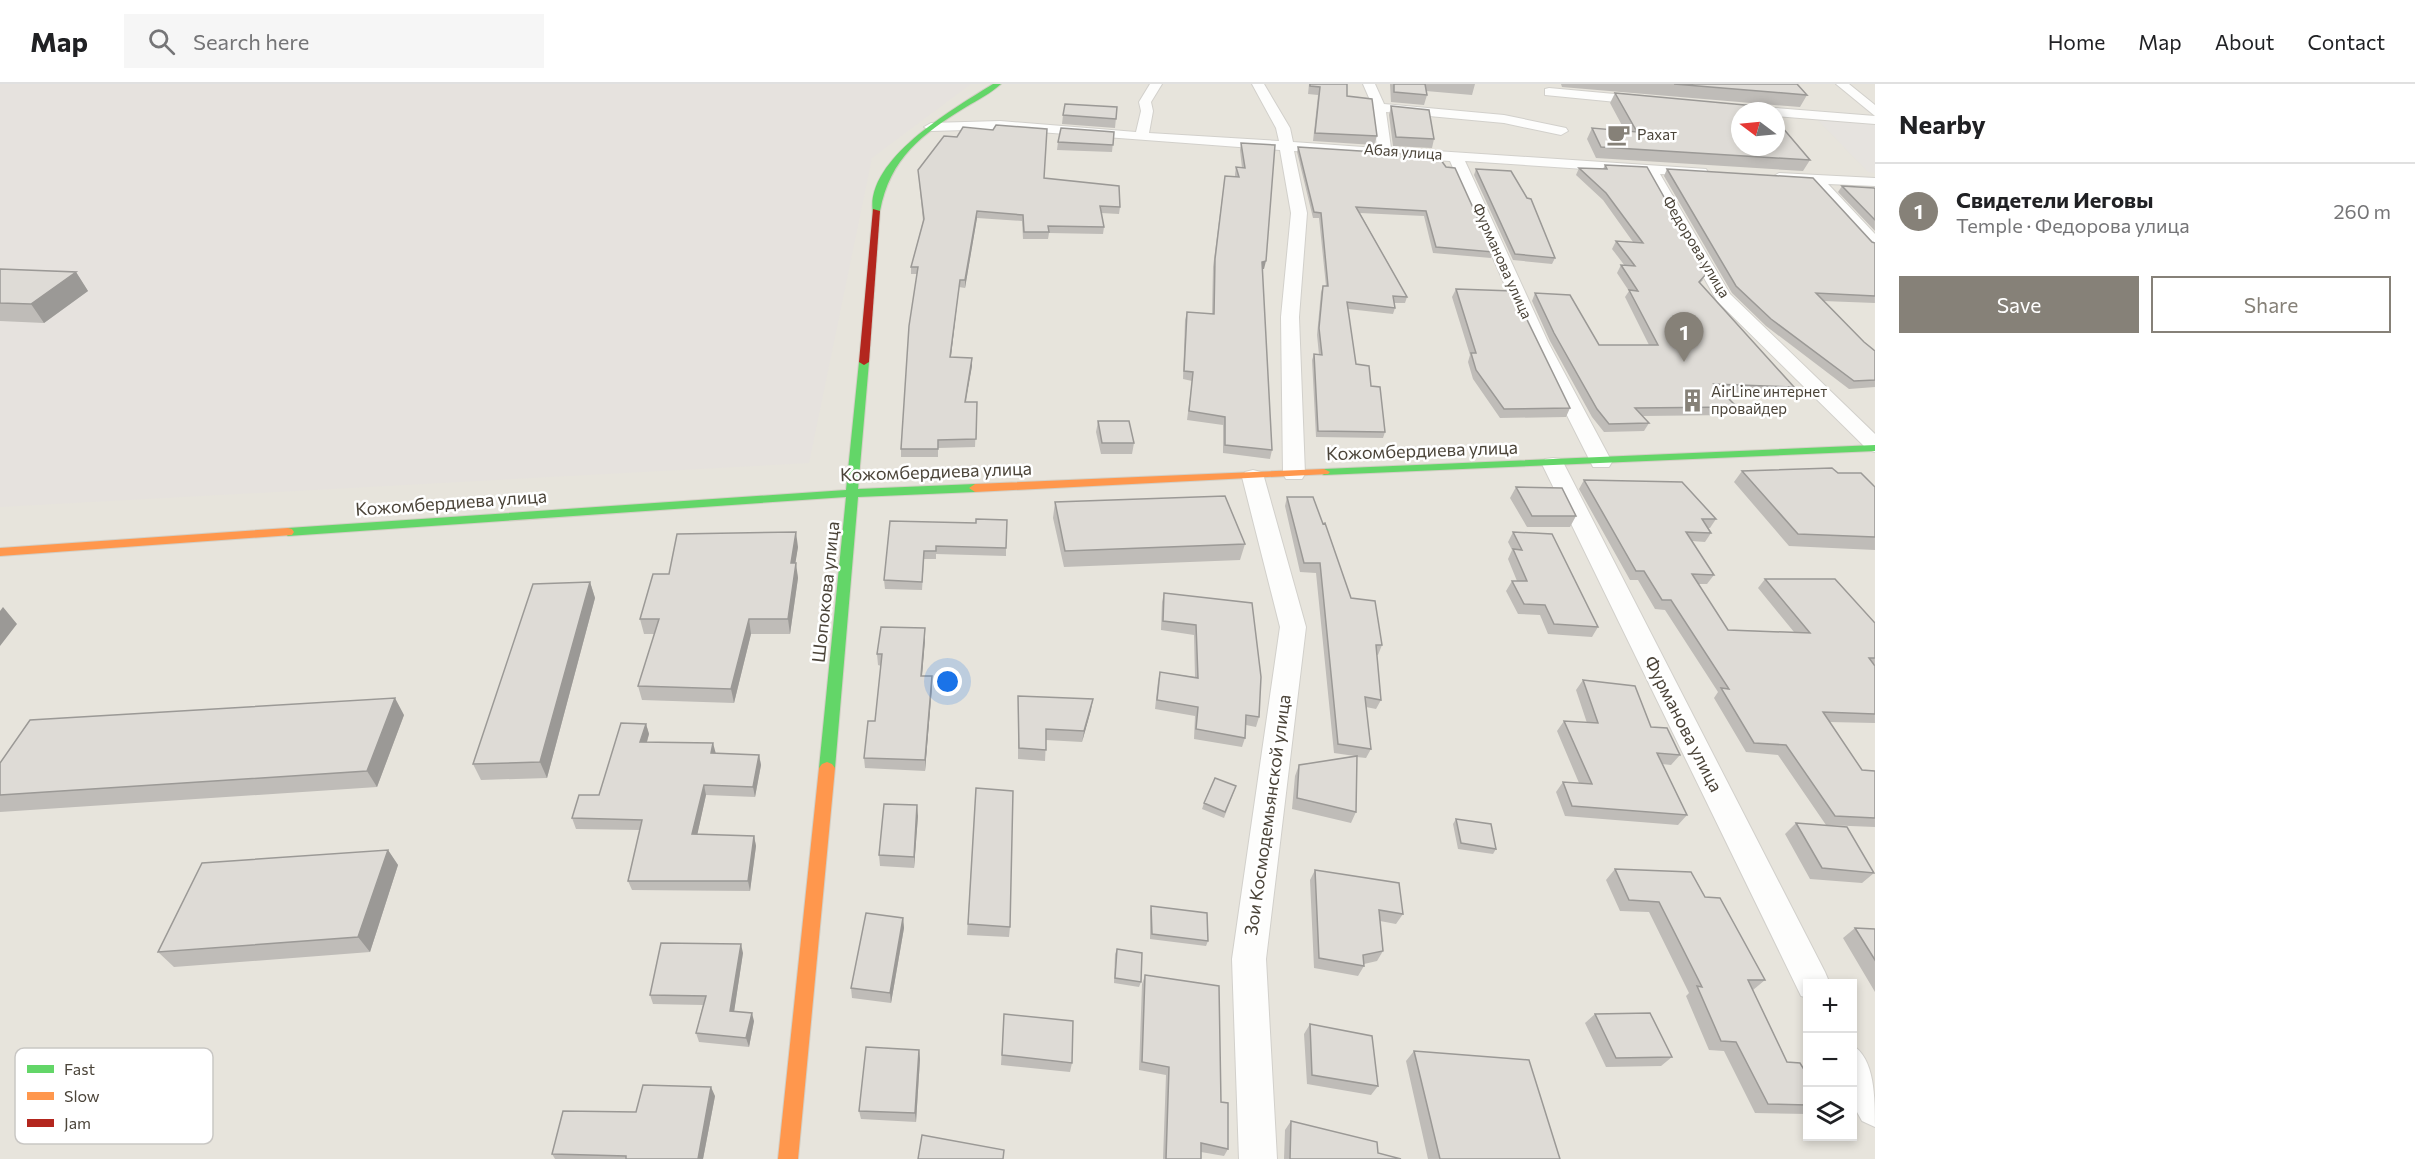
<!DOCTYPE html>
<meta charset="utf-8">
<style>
:root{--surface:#fff;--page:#f6f6f6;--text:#202124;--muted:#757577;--line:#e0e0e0;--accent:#868178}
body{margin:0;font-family:Commissioner,sans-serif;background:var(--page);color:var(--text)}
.controls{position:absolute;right:18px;bottom:18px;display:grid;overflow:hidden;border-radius:0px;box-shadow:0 3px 9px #0003}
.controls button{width:54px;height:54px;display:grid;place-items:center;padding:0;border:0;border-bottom:2px solid var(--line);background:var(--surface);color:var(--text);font:30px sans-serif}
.compass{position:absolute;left:1731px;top:18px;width:54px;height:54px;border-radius:50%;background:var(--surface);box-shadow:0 3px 9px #0003;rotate:286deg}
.you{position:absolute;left:948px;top:598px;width:21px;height:21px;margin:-15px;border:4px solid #fff;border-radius:50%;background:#1a73e8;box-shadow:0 0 0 9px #1a73e833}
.badge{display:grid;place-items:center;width:39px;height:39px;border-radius:50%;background:var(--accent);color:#fff;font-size:20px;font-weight:700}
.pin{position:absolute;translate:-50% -50px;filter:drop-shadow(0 2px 3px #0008)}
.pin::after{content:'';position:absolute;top:32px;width:21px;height:18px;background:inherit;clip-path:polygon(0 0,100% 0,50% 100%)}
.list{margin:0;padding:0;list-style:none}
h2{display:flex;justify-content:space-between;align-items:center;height:78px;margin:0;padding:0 24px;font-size:26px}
h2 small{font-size:20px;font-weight:400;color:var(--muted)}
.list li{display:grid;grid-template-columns:39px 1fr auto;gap:18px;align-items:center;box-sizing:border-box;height:96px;padding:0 24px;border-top:2px solid var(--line)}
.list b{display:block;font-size:22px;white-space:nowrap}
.list p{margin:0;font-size:20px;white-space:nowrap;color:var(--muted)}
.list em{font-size:20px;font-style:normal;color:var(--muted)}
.actions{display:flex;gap:12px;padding:18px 24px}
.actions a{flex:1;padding:14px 0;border:2px solid var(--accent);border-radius:0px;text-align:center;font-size:21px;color:var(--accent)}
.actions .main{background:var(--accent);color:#fff}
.icon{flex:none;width:33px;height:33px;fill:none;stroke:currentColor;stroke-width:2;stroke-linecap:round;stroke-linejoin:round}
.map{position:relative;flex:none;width:1875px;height:1075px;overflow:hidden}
header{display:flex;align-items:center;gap:36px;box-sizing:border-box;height:84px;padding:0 30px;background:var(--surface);border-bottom:2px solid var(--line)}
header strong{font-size:28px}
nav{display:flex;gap:33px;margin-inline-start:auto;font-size:21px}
.search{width:420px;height:54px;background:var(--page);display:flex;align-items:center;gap:15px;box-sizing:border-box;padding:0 21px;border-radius:0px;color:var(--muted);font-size:22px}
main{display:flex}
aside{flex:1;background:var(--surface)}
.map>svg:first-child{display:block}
.residential{fill:#e7e4dc;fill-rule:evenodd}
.industrial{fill:#e6e2de}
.parking{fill:#e6e3df}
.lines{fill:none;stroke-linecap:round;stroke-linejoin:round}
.street-casing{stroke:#d2d0cb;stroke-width:2}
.fast-casing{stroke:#d3cfc5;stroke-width:2}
.slow-casing{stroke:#d3cfc5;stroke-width:2}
.jam-casing{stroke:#d3cfc5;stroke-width:2}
.street{fill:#fdfdfc;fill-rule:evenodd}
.fast{fill:#63d668;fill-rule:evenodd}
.slow{fill:#ff974d;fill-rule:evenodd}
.jam{fill:#b3261e;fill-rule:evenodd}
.wall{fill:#bfbcb8}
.shaded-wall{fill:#9b9996}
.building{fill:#dedbd6;stroke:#9b9996;stroke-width:1.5}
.labels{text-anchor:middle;stroke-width:5;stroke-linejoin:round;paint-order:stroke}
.far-poi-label{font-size:15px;fill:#4b4439;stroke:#fff;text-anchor:start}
.far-street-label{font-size:15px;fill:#4b4439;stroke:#fff}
.street-label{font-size:18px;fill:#4b4439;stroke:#fff}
.key{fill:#fff;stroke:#c9c7c4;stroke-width:1.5}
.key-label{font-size:16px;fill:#4b4439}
</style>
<header>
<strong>Map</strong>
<div class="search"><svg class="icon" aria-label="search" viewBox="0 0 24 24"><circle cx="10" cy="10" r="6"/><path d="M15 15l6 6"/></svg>Search here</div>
<nav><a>Home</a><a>Map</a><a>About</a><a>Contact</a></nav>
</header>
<main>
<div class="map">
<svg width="1875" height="1075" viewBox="0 0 1875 1075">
<rect width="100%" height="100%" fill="#f4f2ee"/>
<path class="residential" d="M0 0H1875V1075H0ZM1740 27H1776V63H1740ZM1808 900H1852V1052H1808Z"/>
<path class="industrial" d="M0 0H971L872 74 809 379 0 423Z"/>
<path class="parking" d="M1816 34 1875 39V89L1868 88Z"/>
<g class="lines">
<defs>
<path id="street" d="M1150 0H1162L1151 18 1153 27 1149 49 1279 57 1276 44 1252 0H1264L1290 44 1293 58 1377 64 1373 23 1363 0H1375L1384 20 1504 31 1566 44 1568 47 1561 51 1504 39 1386 28 1391 64 1706 85 1708 88 1701 92 1660 90 1730 210 1875 350V368L1868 366 1717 217 1645 89 1465 77 1548 258 1612 378 1609 383H1593L1530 258 1450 77 1294 67 1307 129 1299 233 1305 390 1302 395H1286L1283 390 1281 233 1291 129 1280 66 1000 45 931 47 924 43 931 39 1000 37 1136 48 1141 27 1139 18Z
M1836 0H1849L1875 21V32Z
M1549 4 1647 13 1653 17 1647 21 1545 11V5Z
M1776 24 1875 32V40L1776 32V27H1770Z
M1779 89 1875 94V102L1828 100 1875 150V165L1869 163 1811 99 1774 96 1772 93Z
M1553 374 1561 375 1564 380 1825 888 1830 900H1808V914L1801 912 1542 380 1545 375Z
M1253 386 1261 388 1264 393 1306 543 1266 875 1277 1075H1239L1232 875 1280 543 1242 393 1245 388Z
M1852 961C1875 974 1875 1014 1875 1043L1862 1037 1852 1019Z"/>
<path id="fast" d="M993 0H1001C991 9 978 16 966 23 922 50 890 74 880 127L873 129C864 75 955 24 993 0Z
M864 275 869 278 858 405 975 400 981 404 975 408 858 413 835 684 832 688 827 690 822 688 819 684 846 413 288 452 282 448 288 444 846 406 859 278Z
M1875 361V367L1324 391 1318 388 1324 385Z"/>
<path id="slow" d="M1324 385 1330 388 1328 390 975 408 969 404 975 400Z
M288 444 292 445 294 448 292 451 0 472V464Z
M827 678 832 680 835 684 798 1075H778L819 684 822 680Z"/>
<path id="jam" d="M873 125 880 127 869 278 864 281 859 278Z"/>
</defs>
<use href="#street" class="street-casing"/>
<use href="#fast" class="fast-casing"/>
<use href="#slow" class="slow-casing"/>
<use href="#jam" class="jam-casing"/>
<use href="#street" class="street"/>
<use href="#fast" class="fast"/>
<use href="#slow" class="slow"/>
<use href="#jam" class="jam"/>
</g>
<path class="wall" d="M1309 0H1347V12L1377 52 1374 61 1313 57 1318 11 1308 10Z
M1390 0H1475L1472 11 1426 7 1427 11 1424 21 1391 18Z
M1561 0H1797L1807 11 1800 23 1763 20 1810 76 1803 87 1596 74 1587 55 1592 44 1625 47 1610 19 1615 9 1745 21 1763 20 1562 3Z
M1391 22 1434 55 1432 64 1393 62 1389 31Z
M1117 23 1115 44 1062 40 1063 31Z
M1114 48 1112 68 1057 66 1058 58Z
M1241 59 1264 185H1262L1272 366 1270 375 1223 369V341L1187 336 1192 297 1183 295 1185 236 1187 228 1212 230 1213 183 1224 99 1225 92 1235 93V90L1236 83 1242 84 1240 66Z
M1298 63 1438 72 1493 168 1491 174 1433 169 1424 132 1360 129 1407 213 1405 219H1394L1395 224 1393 230 1348 225 1356 280 1371 302 1385 348 1383 354 1316 353 1312 276 1314 270 1319 271 1317 251 1321 208 1323 202H1326L1319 134H1313L1297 68Z
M1605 81 1703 196 1700 199 1794 303 1789 311 1722 308 1737 323 1732 331 1642 332 1649 339 1644 347 1604 348 1592 333 1550 257 1532 217 1535 209 1599 261H1649L1625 213 1629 207 1617 189 1621 181 1625 182 1612 165 1616 157 1633 158 1603 116 1576 91 1579 84 1603 85Z
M1476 85 1527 114 1555 174 1552 180 1513 176 1474 91Z
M1667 85 1875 159V219L1823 217 1864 258 1875 267V303L1849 305 1766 242 1732 209 1664 92Z
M918 86 1044 94 1120 123 1119 130 1101 129 1104 143 1103 150 1049 149 1048 155H1023L1022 137 977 134 965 204 959 203 951 273 972 282 966 318H977L975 363 938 364V373H901V365L917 190H911V183L923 137Z
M1842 102 1875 105V147L1838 108Z
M0 185 76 188 88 207 44 239 0 237Z
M1456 205 1570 324 1566 333 1500 334 1473 295 1468 278 1470 271 1452 213Z
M1098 337 1134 359 1132 370H1101L1096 348Z
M1742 387 1838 389 1875 403V466L1789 462 1734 398Z
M1584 396 1716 435 1710 444H1708L1711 449 1705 458 1692 457 1714 491 1707 500H1698L1728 546 1794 548 1758 504 1765 495 1875 539V639L1829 638 1862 686 1875 687V743L1826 741 1778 671 1746 668 1714 614 1718 608 1665 526 1655 525 1638 496H1630L1579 405Z
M1516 403 1576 432 1570 443H1527L1510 414Z
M1287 413 1351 514 1382 561 1378 571H1376L1381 616 1376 625 1366 623 1371 665 1366 674 1357 673 1356 728 1351 739 1292 725 1295 692 1299 681 1355 672 1334 669 1316 489 1300 488 1285 422Z
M1055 418 1245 460 1240 476 1064 483 1053 434Z
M890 437 976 439 1006 464V472L936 470V475H924L922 506 885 505 884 496Z
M1513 448 1598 543 1592 553 1548 550 1540 531 1518 530 1506 507 1512 497H1517L1508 475 1512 466 1508 458Z
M798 463 795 479 798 494 790 550H751L734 619 642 616 638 602 655 550H644L640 535 669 490Z
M590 498 595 514 547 694 481 696 473 680Z
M1164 509 1252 519 1259 633 1256 643 1246 641 1245 654 1242 663 1194 655 1195 632 1155 625 1158 597 1160 588 1195 593 1194 551 1161 546 1162 518Z
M925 556 922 592 932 603 925 687 865 684 864 674 875 637 881 582 878 581 877 570Z
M1583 596 1651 643 1680 671 1671 681 1662 680 1687 731 1678 741 1565 732 1556 708 1563 698 1579 699 1557 647 1564 637 1587 639 1576 606Z
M1018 612 1091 626 1082 658 1046 656 1045 677 1018 675Z
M404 631 377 703 0 728V679Z
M646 640 649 650 647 658 716 669 759 671 761 681 755 713 706 711 697 751 754 752 756 762 750 807 632 806 628 797 640 746 576 745 572 734 599 711Z
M1236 702 1224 734 1202 725 1204 719Z
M976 704 1010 843 1009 853 967 851Z
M918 732 914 784 880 782 879 771Z
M1456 735 1496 765 1493 770 1458 765 1453 740Z
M1796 739 1874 789 1862 799 1810 795 1785 750Z
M388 766 398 781 370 868 174 883 158 868Z
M1615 785 1705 813 1765 896 1753 906 1787 978 1808 992V1030L1755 1029 1724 967 1709 966 1686 912 1689 909 1649 828 1620 827 1606 796Z
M1315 786 1403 830 1396 840 1380 837 1383 867 1377 877 1364 880V882L1358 892 1314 884 1310 796Z
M1151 822 1208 857 1206 862 1150 855V828Z
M903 834 904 844 891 919 852 914 851 904Z
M1855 844 1875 845V908L1843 854Z
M1117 865 1141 898 1139 903 1114 899 1115 870Z
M743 869 734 927 754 937 749 963 699 958 696 949 703 921 653 920 650 911Z
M1145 891 1221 1018 1228 1065 1224 1072 1201 1068V1075H1163L1166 991 1139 986 1142 900Z
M1004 930 1072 979 1070 988 1001 981Z
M1595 930 1672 973 1661 982 1606 983 1585 939Z
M1310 940 1378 1002 1371 1011 1307 1000 1304 950Z
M919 966 920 975 916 1038 861 1035 859 1027Z
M1414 967 1560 1075H1428L1406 977Z
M715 1012 703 1075H555L552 1070 636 1028Z
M1291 1037 1378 1069 1401 1075H1284L1285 1046Z"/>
<path class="shaded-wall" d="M977 127V134L965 204V196Z
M1266 177 1264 185H1260L1262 178Z
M76 188 88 207 44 239 31 220Z
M960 196 959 203 950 280V273Z
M972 274V282L964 325 965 318Z
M796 448 798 463 793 494 791 479Z
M796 479 798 494 790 550 788 535Z
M590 498 595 514 547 694 540 678Z
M3 523 17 540 0 562V527Z
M749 535 751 550 734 619 731 605Z
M925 544V556L921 603V592Z
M932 592V603L925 687V676Z
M395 614 404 631 377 703 367 687Z
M1093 615 1091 626 1082 658 1084 647Z
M646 640 649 650 644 668 640 658Z
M713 659 716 670 711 669Z
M759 671 761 681 755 713 753 703Z
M704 701 706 711 695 761 692 750Z
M917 721 918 732 914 784V773Z
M754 752 756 762 750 807 748 797Z
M388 766 398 781 370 868 358 853Z
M903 834 904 844 891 919 890 909Z
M741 860 743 869 733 935 730 927Z
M752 929 754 937 749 963 746 954Z
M919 966 920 975 916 1038 915 1029Z
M711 1003 715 1012 703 1075H698Z"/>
<path class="building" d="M1310 0H1347V12L1372 15 1377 52 1315 49 1320 3 1310 2Z
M1394 0H1425L1427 11 1394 8Z
M1674 0H1797L1807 11Z
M1615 9 1745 21 1763 20 1769 27H1740V63H1776V36L1810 76 1601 63 1592 44 1637 48Z
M1065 20 1117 23 1116 35 1063 31Z
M1391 22 1429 26 1434 55 1396 53Z
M996 41 1047 45 1044 94 1119 102 1120 123 1100 122 1104 143 1048 142 1049 148H1024L1023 131 977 127 965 196H960L950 273 972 274 965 318H977L976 355 938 356V365H901L909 242 918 183H911L924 135 918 86 944 52 957 53 963 43 993 46Z
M1061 44 1114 48 1113 61 1058 58Z
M1241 59 1275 61 1266 177 1262 178 1272 366 1225 361V333L1189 327 1193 288 1184 287 1187 228 1214 230 1215 175 1225 92 1239 93 1236 83 1245 84Z
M1298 63 1438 72 1446 83 1455 84 1493 168 1436 163 1426 127 1356 123 1407 213 1393 212 1395 224 1347 218 1356 280 1369 282 1371 302 1380 303 1385 348 1318 347 1314 270 1322 271 1319 244 1323 202H1328L1321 129 1314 128Z
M1605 81 1647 83 1707 189 1699 198 1794 303 1714 300 1737 323 1635 324 1649 339 1609 340 1597 325 1554 249 1535 209 1570 211 1599 261H1658L1629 206 1638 207 1621 181 1635 182 1616 157 1643 159 1606 109 1579 84 1607 85Z
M1476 85 1511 87 1527 114 1531 115 1555 174 1515 170Z
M1667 85 1813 94 1872 158 1875 159V212L1816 209 1864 258 1875 267V296L1854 297 1771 235 1736 202Z
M1842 102 1874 104 1875 105V136Z
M0 185 76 188 31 220 0 219Z
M1456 205 1513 207 1570 324 1504 325 1476 286 1471 269H1476Z
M1098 337H1129L1134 359H1102Z
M1832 384 1838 389H1861L1875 403V453L1798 450 1742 387Z
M1584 396 1682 398 1716 435H1702L1711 449 1686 448 1714 491 1692 490 1728 546 1810 549 1765 495H1835L1875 539V574H1869L1875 582V630L1823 628 1862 686 1875 687V734L1835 732 1786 661 1754 659 1721 604 1729 605 1671 516H1662L1644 487H1636Z
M1516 403 1562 404 1576 432H1532Z
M1225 412 1245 460 1065 467 1055 418Z
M1287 413H1313L1323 440 1325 439 1351 514 1375 517 1382 561H1376L1381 616 1365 613 1371 665 1338 660 1320 479H1304Z
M976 435 1007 436 1006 464 936 462V467H924L922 498 884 496 890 437 976 439Z
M796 448 791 479H796L788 535H749L731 605 638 602 659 535H640L653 490H669L677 450Z
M1513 448 1552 450 1598 543 1554 540 1545 521 1524 520 1512 497H1527L1513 465 1522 466Z
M590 498 540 678 473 680 533 500Z
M1164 509 1252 519 1261 593 1259 633 1246 631 1245 654 1196 645 1198 623 1157 616 1160 588 1198 594 1196 541 1163 537Z
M881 543 925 544 921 592H932L925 676 864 674 868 637H875L882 570H877Z
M1583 596 1635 602 1651 643 1667 644 1680 671 1657 669 1687 731 1572 722 1563 698 1592 700 1564 637 1598 639Z
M1018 612 1093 615 1084 647 1046 645V666L1019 664Z
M395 614 367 687 0 711V679L30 636Z
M621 639 646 640 640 658 713 659 711 669 759 671 753 703 704 701 692 750 754 752 748 797H628L642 736 572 734 579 711H599Z
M1357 672 1356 728 1297 714 1299 681Z
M1215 694 1236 702 1225 728 1204 719Z
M976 704 1013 707 1010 843 968 840Z
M884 720 917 721 914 773 879 771Z
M1456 735 1491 740 1496 765 1461 759Z
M1796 739 1847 743 1874 789 1822 784Z
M388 766 358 853 158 868 202 779Z
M1615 785 1691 788 1705 813 1720 814 1765 896H1748L1787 978 1800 979 1808 992V1021L1768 1020 1736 958 1721 957 1697 902 1702 903 1659 818 1629 816Z
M1315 786 1399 799 1403 830 1379 826 1383 867 1363 871 1364 882 1319 874Z
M1151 822 1207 829 1208 857 1152 850Z
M866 829 903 834 890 909 851 904Z
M1855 844 1875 845V876Z
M661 859 741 860 730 927 752 929 746 954 696 949 706 912 650 911Z
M1117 865 1142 869 1141 898 1115 894Z
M1145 891 1219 902 1221 1018 1228 1019V1065L1201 1059V1075H1166L1169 983 1142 978Z
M1650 929 1672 973 1616 974 1595 930Z
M1004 930 1073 937 1072 979 1002 971Z
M1310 940 1372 952 1378 1002 1312 991Z
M866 963 919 966 915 1029 859 1027Z
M1414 967 1529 976 1560 1075H1440Z
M643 1001 711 1003 698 1075H626V1072L552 1070 563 1027 636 1028Z
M1291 1037 1377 1058 1378 1069 1401 1075H1290Z
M922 1051 1004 1066 1003 1075H918Z"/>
<defs>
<symbol id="cafe-bare" viewBox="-9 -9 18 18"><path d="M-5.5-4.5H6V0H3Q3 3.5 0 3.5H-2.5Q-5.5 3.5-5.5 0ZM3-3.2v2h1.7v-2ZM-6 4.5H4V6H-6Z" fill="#868178" stroke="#fff" stroke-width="2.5" paint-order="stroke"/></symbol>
<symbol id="building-bare" viewBox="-9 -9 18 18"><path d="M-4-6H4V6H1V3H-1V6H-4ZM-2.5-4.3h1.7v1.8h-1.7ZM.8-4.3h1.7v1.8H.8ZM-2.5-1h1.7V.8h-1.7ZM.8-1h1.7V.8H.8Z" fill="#868178" stroke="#fff" stroke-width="2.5" paint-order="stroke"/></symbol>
</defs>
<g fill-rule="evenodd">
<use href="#cafe-bare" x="1602" y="34" width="33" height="33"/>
<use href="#building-bare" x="1676" y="300" width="33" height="33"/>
</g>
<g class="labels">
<g class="far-poi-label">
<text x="1637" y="56">Рахат</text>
<text x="1711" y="313">AirLine интернет<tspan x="1711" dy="17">провайдер</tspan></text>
</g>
<g class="far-street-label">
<text transform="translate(1403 68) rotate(4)" y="5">Абая улица</text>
<text transform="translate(1696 163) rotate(59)" y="5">Федорова улица</text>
<text transform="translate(1502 177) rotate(66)" y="5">Фурманова улица</text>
</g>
<g class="street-label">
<text transform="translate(1422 367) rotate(-2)" y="6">Кожомбердиева улица</text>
<text transform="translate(936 388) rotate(-2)" y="6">Кожомбердиева улица</text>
<text transform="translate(451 419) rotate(-4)" y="6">Кожомбердиева улица</text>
<text transform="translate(826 508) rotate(-84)" y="6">Шопокова улица</text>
<text transform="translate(1683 640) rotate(63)" y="6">Фурманова улица</text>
<text transform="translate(1268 731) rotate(-82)" y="6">Зои Космодемьянской улица</text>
</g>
</g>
<rect x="15" y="964" width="198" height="96" rx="9" class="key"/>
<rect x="27" y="981" width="27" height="8" fill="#63d668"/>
<rect x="27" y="1008" width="27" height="8" fill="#ff974d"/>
<rect x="27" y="1035" width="27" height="8" fill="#b3261e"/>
<g class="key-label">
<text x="64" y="991">Fast</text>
<text x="64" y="1018">Slow</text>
<text x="64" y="1045">Jam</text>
</g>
</svg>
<div class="controls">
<button>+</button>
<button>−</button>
<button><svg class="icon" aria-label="layers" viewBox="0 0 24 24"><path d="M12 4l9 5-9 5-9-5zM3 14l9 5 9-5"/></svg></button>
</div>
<svg class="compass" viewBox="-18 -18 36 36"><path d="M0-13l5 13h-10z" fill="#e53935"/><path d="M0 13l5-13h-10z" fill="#757577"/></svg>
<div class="you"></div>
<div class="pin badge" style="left:1684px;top:278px">1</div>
</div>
<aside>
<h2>Nearby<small></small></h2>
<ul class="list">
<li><span class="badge">1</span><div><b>Свидетели Иеговы</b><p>Temple · Федорова улица</p></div><em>260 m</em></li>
</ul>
<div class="actions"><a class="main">Save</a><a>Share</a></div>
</aside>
</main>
